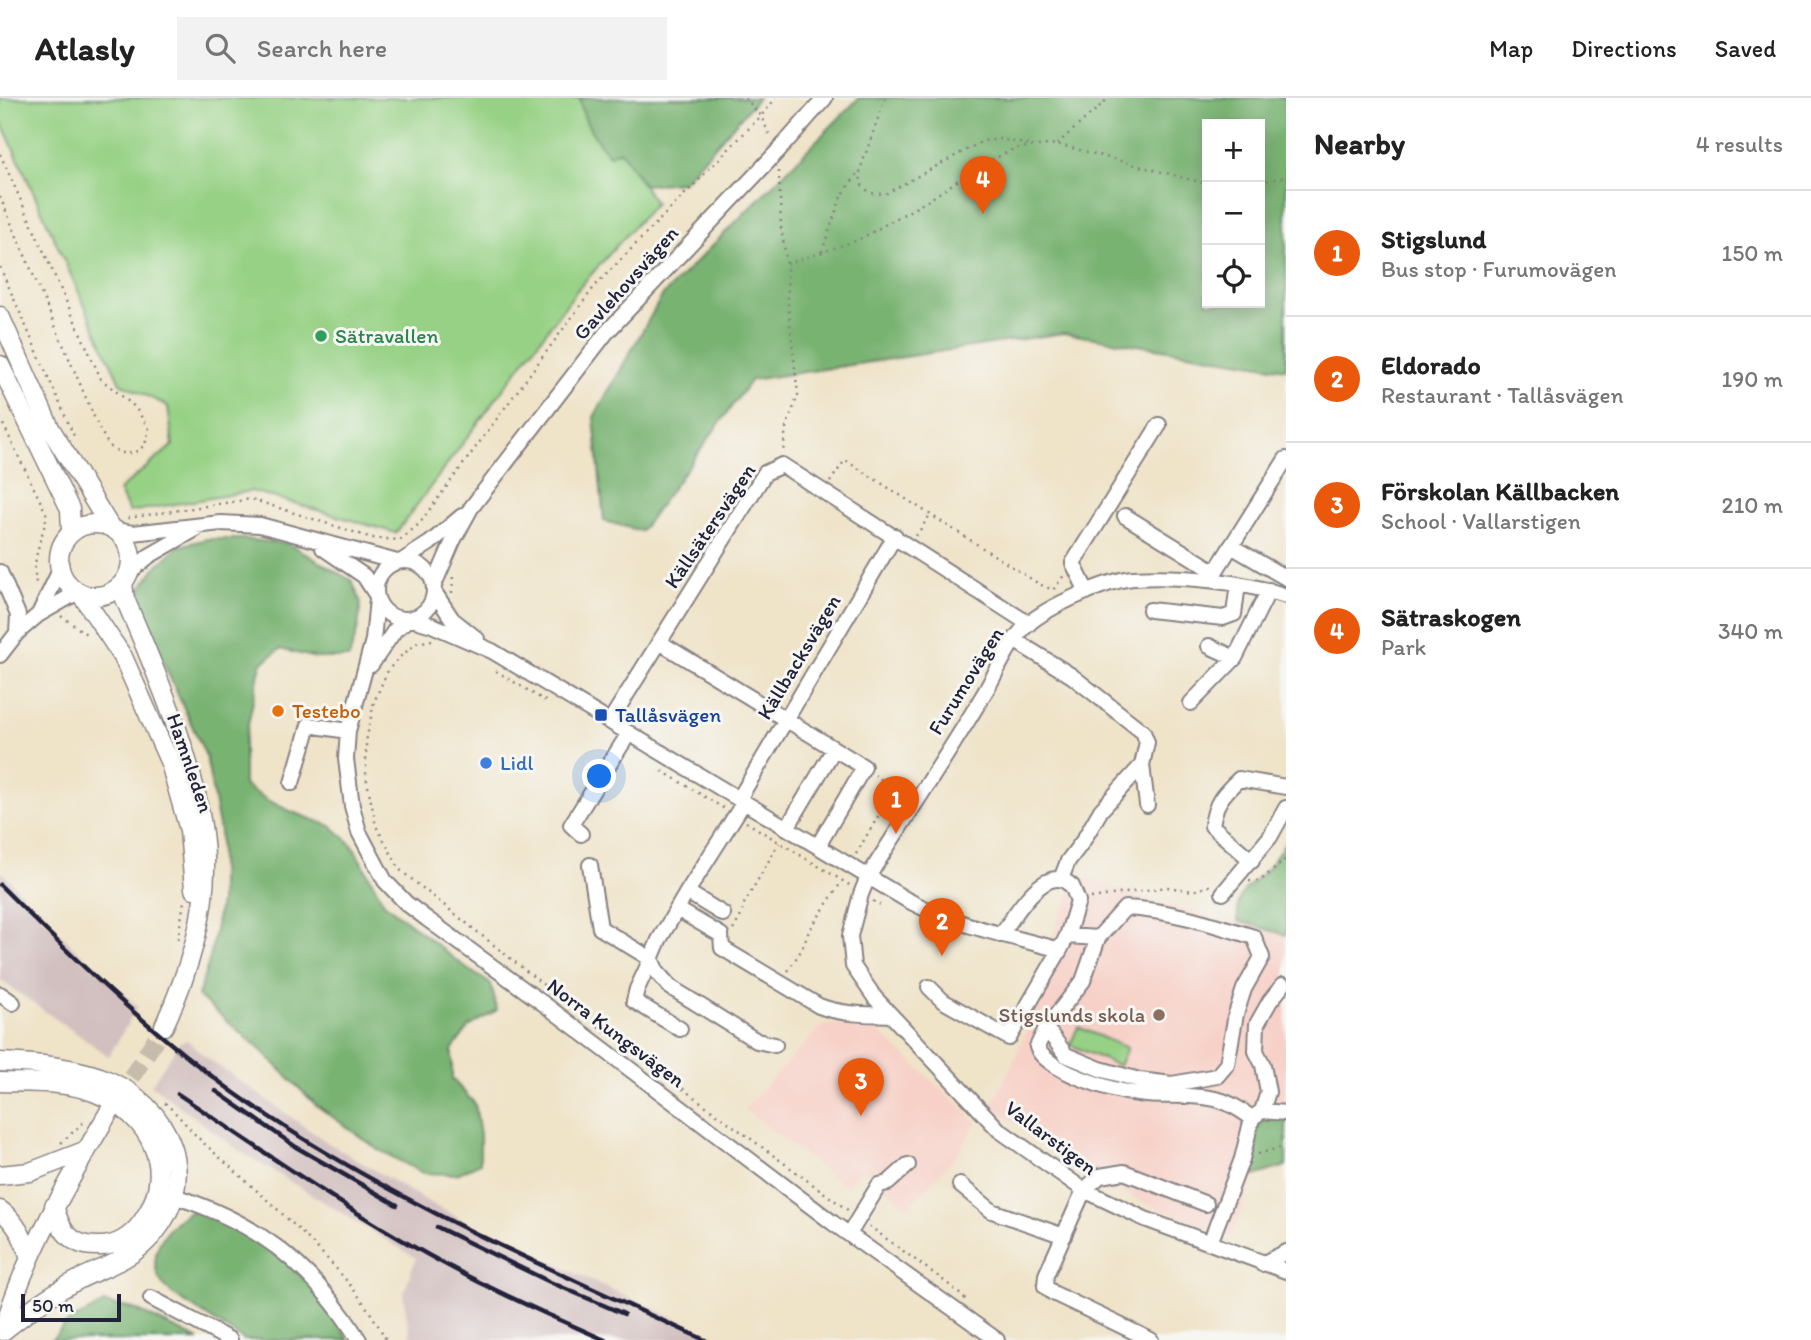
<!DOCTYPE html>
<meta charset="utf-8">
<style>
:root{--surface:#fff;--page:#f2f2f2;--text:#222;--muted:#767676;--line:#e0e0e0;--accent:#ea580c}
body{margin:0;font-family:Itim,sans-serif;background:var(--page);color:var(--text)}
.controls{position:absolute;right:21px;top:21px;display:grid;overflow:hidden;border-radius:0px;box-shadow:0 4px 18px #0003}
.controls button{width:63px;height:63px;display:grid;place-items:center;padding:0;border:0;border-bottom:2px solid var(--line);background:var(--surface);color:var(--text);font:35px sans-serif}
.scale{position:absolute;left:21px;bottom:18px;width:100px;box-sizing:border-box;padding-left:7px;border:4px solid #22223b;border-top:0;font-size:19px;line-height:24px;white-space:nowrap;color:#22223b;-webkit-text-stroke:5px #f6f6f2;paint-order:stroke}
.you{position:absolute;left:600px;top:679px;width:24px;height:24px;margin:-18px;border:5px solid #fff;border-radius:50%;background:#1a73e8;box-shadow:0 0 0 10px #1a73e833}
.badge{display:grid;place-items:center;width:46px;height:46px;border-radius:50%;background:var(--accent);color:#fff;font-size:23px;font-weight:700}
.pin{position:absolute;translate:-50% -58px;filter:drop-shadow(0 2px 4px #0008)}
.pin::after{content:'';position:absolute;top:37px;width:24px;height:21px;background:inherit;clip-path:polygon(0 0,100% 0,50% 100%)}
.list{margin:0;padding:0;list-style:none}
h2{display:flex;justify-content:space-between;align-items:center;height:91px;margin:0;padding:0 28px;font-size:30px}
h2 small{font-size:23px;font-weight:400;color:var(--muted)}
.list li{display:grid;grid-template-columns:46px 1fr auto;gap:21px;align-items:center;box-sizing:border-box;height:126px;padding:0 28px;border-top:2px solid var(--line)}
.list b{display:block;font-size:26px;white-space:nowrap}
.list p{margin:0;font-size:23px;white-space:nowrap;color:var(--muted)}
.list em{font-size:23px;font-style:normal;color:var(--muted)}
.icon{flex:none;width:38px;height:38px;fill:none;stroke:currentColor;stroke-width:2;stroke-linecap:round;stroke-linejoin:round}
.map{position:relative;flex:none;width:1286px;height:1242px;overflow:hidden}
header{display:flex;align-items:center;gap:42px;box-sizing:border-box;height:98px;padding:0 35px;background:var(--surface);border-bottom:2px solid var(--line)}
header strong{font-size:33px}
nav{display:flex;gap:38px;margin-inline-start:auto;font-size:24px}
.search{width:490px;height:63px;background:var(--page);display:flex;align-items:center;gap:18px;box-sizing:border-box;padding:0 24px;border-radius:0px;color:var(--muted);font-size:26px}
main{display:flex}
aside{flex:1;background:var(--surface)}
.map>svg:first-child{display:block}
.built{fill:#f7d1c8}
.industrial{fill:#d2bfc0}
.green{fill:#97d185;stroke:#5c7a60;stroke-width:2}
.forest{fill:#79b372;stroke:#4e6a56;stroke-width:2;fill-rule:evenodd}
.lines{fill:none;stroke-linecap:round;stroke-linejoin:round}
.major-tunnel{stroke:#c6bcac;stroke-width:18;stroke-dasharray:18 9;stroke-linecap:butt}
.minor-casing{stroke:#888282;stroke-width:18}
.major-casing{stroke:#888282;stroke-width:21}
.path{stroke:#888282;stroke-width:2.5;stroke-dasharray:2 5;stroke-linecap:butt}
.minor{stroke:#fff;stroke-width:14}
.major{stroke:#fff;stroke-width:18}
.rail{stroke:#22223b;stroke-width:4.5}
.leisure-dot{fill:#2e9e5b;stroke:#f6f6f2;stroke-width:2.5}
.food-dot{fill:#e8710a;stroke:#f6f6f2;stroke-width:2.5}
.transit-dot{fill:#1a4fb4;stroke:#f6f6f2;stroke-width:2.5}
.shop-dot{fill:#3f7fe0;stroke:#f6f6f2;stroke-width:2.5}
.education-dot{fill:#8d6e63;stroke:#f6f6f2;stroke-width:2.5}
.labels{text-anchor:middle;stroke-width:6;stroke-linejoin:round;paint-order:stroke}
.street-label{font-size:21px;fill:#22223b;stroke:#f6f6f2}
.leisure-label{font-size:21px;fill:#27864d;stroke:#f6f6f2;text-anchor:start}
.food-label{font-size:21px;fill:#c56008;stroke:#f6f6f2;text-anchor:start}
.transit-label{font-size:21px;fill:#164399;stroke:#f6f6f2;text-anchor:start}
.shop-label{font-size:21px;fill:#366cbe;stroke:#f6f6f2;text-anchor:start}
.education-label{font-size:21px;fill:#785e54;stroke:#f6f6f2;text-anchor:end}
</style>
<header>
<strong>Atlasly</strong>
<div class="search"><svg class="icon" aria-label="search" viewBox="0 0 24 24"><circle cx="10" cy="10" r="6"/><path d="M15 15l6 6"/></svg>Search here</div>
<nav><a>Map</a><a>Directions</a><a>Saved</a></nav>
</header>
<main>
<div class="map">
<svg width="1286" height="1242" viewBox="0 0 1286 1242">
<rect width="100%" height="100%" fill="#f6f6f2"/>
<filter id="ink" filterUnits="userSpaceOnUse"><feTurbulence type="fractalNoise" baseFrequency=".0143" numOctaves="2"/><feDisplacementMap in="SourceGraphic" scale="14" xChannelSelector="R" yChannelSelector="G"/><feConvolveMatrix kernelMatrix="1 2 1 2 8 2 1 2 1" color-interpolation-filters="sRGB"/></filter>
<filter id="wash" filterUnits="userSpaceOnUse"><feTurbulence type="fractalNoise" baseFrequency=".00686" numOctaves="4" result="noise"/><feDisplacementMap in="SourceGraphic" scale="28" xChannelSelector="R" yChannelSelector="G"/><feGaussianBlur stdDeviation="1.57" result="paint"/><feColorMatrix in="noise" values="0 0 0 0 0 0 0 0 0 0 0 0 0 0 0 0 0 1.4 0 .05"/><feComposite in="paint" operator="in"/></filter>
<g filter="url(#wash)">
<rect width="100%" height="100%" fill="#efe3c8"/>
<path class="built" d="M1080 779 1093 781 1154 803 1286 837V1022L1276 1019 1250 1069 1254 1078 1232 1138 1155 1110 1090 1079 991 1008 1015 960 1049 875 1056 826Z
M853 924 875 930 977 1024 956 1059 908 1109 862 1072 846 1089 744 1011 821 928Z"/>
<path class="industrial" d="M0 772 46 823 137 909 109 958 0 882Z
M188 942 203 957 325 1043 437 1109 568 1172 723 1242H411L403 1196 416 1160 238 1052 151 987 180 944Z"/>
<path class="green" d="M0 0H586L655 105 578 191 396 435 252 393 129 414 119 392 173 347 168 308 120 285 0 21Z
M1078 929 1127 950 1119 968 1070 947Z"/>
<path class="forest" d="M580 0H758L683 84 644 87 620 52 609 57C596 42 581 21 580 0Z
M859 0H1286V271L1063 235 751 282 641 433 604 423 594 319 662 198ZM1207 26H1260V205H1207Z
M207 441H244L289 446 352 483 361 505 358 530 349 560H316L280 551 261 566 244 645V687L267 702 292 714 331 728 352 747 384 805 466 870 491 886 497 912 469 929 452 952V981L475 1006 480 1037V1065L457 1076 423 1075 379 1052 316 1007 261 952 198 898 210 860 220 805V734L206 658 141 516 142 489 154 471 179 448Z
M1286 744V837L1238 823C1236 790 1247 792 1266 772 1274 763 1279 753 1286 744Z
M1276 1019 1286 1022V1068L1254 1078C1247 1061 1253 1039 1262 1024Z
M195 1111 211 1117 266 1147 316 1190 349 1242H244L172 1196C138 1167 161 1128 195 1111Z
M104 1205 134 1211 199 1242H51L67 1225Z"/>
</g>
<g filter="url(#ink)">
<g class="lines">
<path class="major-tunnel" d="M117 1002 164 928"/>
<defs>
<path id="minor" d="M1125 418 1214 473
M116 432 133 435 221 425 260 427 397 464
M1231 448 1286 480
M323 450 364 478 375 495
M376 492a29 29 0 1 1 58 0a29 29 0 1 1-58 0Z
M402 463 430 445 462 418
M0 474 18 517 17 535 0 557
M129 475 149 458 196 431
M1210 482 1286 361
M434 487 453 443 471 410 606 235 777 54 825 0
M1087 494 1073 465 1159 327
M435 495 452 521 477 541
M1286 498C1242 483 1180 477 1133 480 1106 483 1048 508 1027 527 1008 545 998 572 985 594 948 657 907 717 868 779L861 796 850 838 853 868 875 900 999 1032 1084 1092 1145 1121 1286 1173
M377 501 373 542 348 633 346 661 352 708 359 734 385 783 406 805 427 821 544 906 833 1125 997 1242
M1150 512 1223 520 1234 516 1238 486
M39 516 60 472
M412 521 432 527 492 553 907 802C957 828 1006 837 1060 852L1067 838 1078 803 1072 788C1069 786 1066 783 1063 782 1039 774 1012 821 1001 837
M17 535 38 517 78 494
M1014 542 1072 578 1143 634 1147 644 1142 667 1147 707
M659 544 864 669 818 748
M1209 548 1235 560
M371 567 395 532 408 522
M1191 605 1235 560 1269 492
M610 623 765 375 782 367 1029 526
M292 685 309 627 348 633
M739 701 895 438
M787 730 834 651
M581 736 571 727 629 635
M1252 763 1212 728C1215 705 1222 697 1239 681L1286 689
M590 767 600 830 651 861 637 891 634 903 680 931
M1061 781 1068 763 1083 743 1101 712 1142 667
M687 794 659 842 651 861 657 874 670 889 757 943 775 947
M1223 795 1270 739 1286 710
M677 811 721 837 722 850 819 908C843 917 866 916 891 917
M723 816 687 794 744 704
M1067 838 1098 840 1125 810C1169 812 1212 826 1254 839L1262 859 1244 891 1236 916 1227 966 1217 978 1172 986 1139 982 1100 971 1066 957 1046 930 1083 883 1098 840
M929 889 943 903 1009 940 1060 852
M0 896 13 905
M1046 930 1037 949C1046 973 1113 993 1138 996 1164 1000 1193 995 1219 1002 1231 1005 1242 1013 1252 1020
M1262 1013 1286 1015
M960 1087 992 1113 1064 1138
M164 1095C253 1121 310 1164 359 1242
M849 1136 879 1087 888 1085 908 1067
M1210 1145 1242 1061 1252 1020 1262 1013 1268 994 1263 967 1256 953 1257 926 1270 903 1283 887
M1262 1166 1286 1154
M151 1200 230 1242
M1151 1242 1053 1195 1045 1188 1046 1177 1084 1092 1100 1078 1124 1074 1206 1106"/>
<path id="major" d="M0 218 50 330 110 429
M0 267 70 411 71 434
M59 462a36 36 0 1 1 72 0a36 36 0 1 1-72 0Z
M123 485 125 501C157 576 202 678 205 759 207 818 188 876 164 928
M81 496 123 559 170 665 189 732 194 791
M0 964C33 965 68 968 100 979 172 1006 205 1084 147 1143 128 1163 101 1170 78 1182 50 1196 27 1214 3 1233
M0 984C31 985 67 983 96 995 150 1017 179 1072 142 1124 131 1139 116 1149 97 1148 86 1148 75 1145 68 1137 60 1130 57 1118 54 1108
M0 1077 30 1074 87 1052
M0 1112C16 1124 23 1139 29 1157
M3 1233C27 1152 67 1086 109 1014"/>
</defs>
<use href="#minor" class="minor-casing"/>
<use href="#major" class="major-casing"/>
<path class="path" d="M745 0 761 18 771 40
M885 0 860 72 861 86 870 95 885 96 983 43 1001 41 1029 47
M1057 46 1109 0
M0 56 101 281 135 309 149 331 145 347 134 355H121L109 348 98 328 0 99
M779 73 781 129 787 166 788 206 798 297 786 330 783 354
M1260 84 1286 79
M822 154 841 99 860 72
M787 166 858 142 929 102 979 68 1016 50 1057 46 1207 86
M0 169 74 338
M0 320 47 417C42 442 30 463 37 489
M830 384 845 362 1039 486 1053 492 1065 476
M128 420 251 401 372 440 400 442 419 426 595 188 761 18 776 0
M916 438 930 417
M452 495 453 477
M61 518 89 538
M432 542 417 545 400 559 388 572 374 604 366 644V678L376 728 400 772 545 888
M496 573 547 604
M662 673 725 711
M746 724 851 788
M856 756 894 691 875 677
M1249 783H1260L1286 761
M1091 800 1167 789 1193 793 1212 787
M873 803 880 807
M733 832 740 820 744 806 779 745
M178 841 184 803
M788 873 802 851 809 833 842 783
M581 916 849 1113
M165 1005C180 1018 192 1035 207 1048 267 1103 350 1169 386 1242
M61 1045 85 1023
M1258 1056 1286 1048
M869 1128 947 1185 969 1204"/>
<use href="#minor" class="minor"/>
<use href="#major" class="major"/>
<path class="rail" d="M0 787C74 861 149 933 233 994 379 1098 543 1168 705 1242
M216 993 296 1049 397 1107
M178 996C269 1057 359 1121 456 1172 504 1198 555 1220 605 1242
M437 1129 550 1184 624 1216"/>
</g>
</g>
<circle class="leisure-dot" cx="321" cy="238" r="7"/>
<circle class="food-dot" cx="278" cy="613" r="7"/>
<rect class="transit-dot" x="594" y="610" width="14" height="14" rx="3.5"/>
<circle class="shop-dot" cx="486" cy="665" r="7"/>
<circle class="education-dot" cx="1159" cy="917" r="7"/>
<g class="labels">
<g class="street-label">
<text transform="translate(626 185) rotate(-48)" y="7">Gavlehovsvägen</text>
<text transform="translate(710 428) rotate(-56)" y="7">Källsätersvägen</text>
<text transform="translate(799 559) rotate(-59)" y="7">Källbacksvägen</text>
<text transform="translate(966 583) rotate(-58)" y="7">Furumovägen</text>
<text transform="translate(190 665) rotate(71)" y="7">Hamnleden</text>
<text transform="translate(616 935) rotate(37)" y="7">Norra Kungsvägen</text>
<text transform="translate(1051 1040) rotate(37)" y="7">Vallarstigen</text>
</g>
<g class="leisure-label">
<text x="335" y="245">Sätravallen</text>
</g>
<g class="food-label">
<text x="292" y="620">Testebo</text>
</g>
<g class="transit-label">
<text x="615" y="624">Tallåsvägen</text>
</g>
<g class="shop-label">
<text x="500" y="672">Lidl</text>
</g>
<g class="education-label">
<text x="1145" y="924">Stigslunds skola</text>
</g>
</g>
</svg>
<div class="controls">
<button>+</button>
<button>−</button>
<button><svg class="icon" aria-label="locate" viewBox="0 0 24 24"><circle cx="12" cy="12" r="6"/><path d="M12 2v4M12 18v4M2 12h4M18 12h4"/></svg></button>
</div>
<div class="scale">50 m</div>
<div class="you"></div>
<div class="pin badge" style="left:896px;top:736px">1</div>
<div class="pin badge" style="left:942px;top:858px">2</div>
<div class="pin badge" style="left:861px;top:1018px">3</div>
<div class="pin badge" style="left:983px;top:116px">4</div>
</div>
<aside>
<h2>Nearby<small>4 results</small></h2>
<ul class="list">
<li><span class="badge">1</span><div><b>Stigslund</b><p>Bus stop · Furumovägen</p></div><em>150 m</em></li>
<li><span class="badge">2</span><div><b>Eldorado</b><p>Restaurant · Tallåsvägen</p></div><em>190 m</em></li>
<li><span class="badge">3</span><div><b>Förskolan Källbacken</b><p>School · Vallarstigen</p></div><em>210 m</em></li>
<li><span class="badge">4</span><div><b>Sätraskogen</b><p>Park</p></div><em>340 m</em></li>
</ul>
</aside>
</main>
